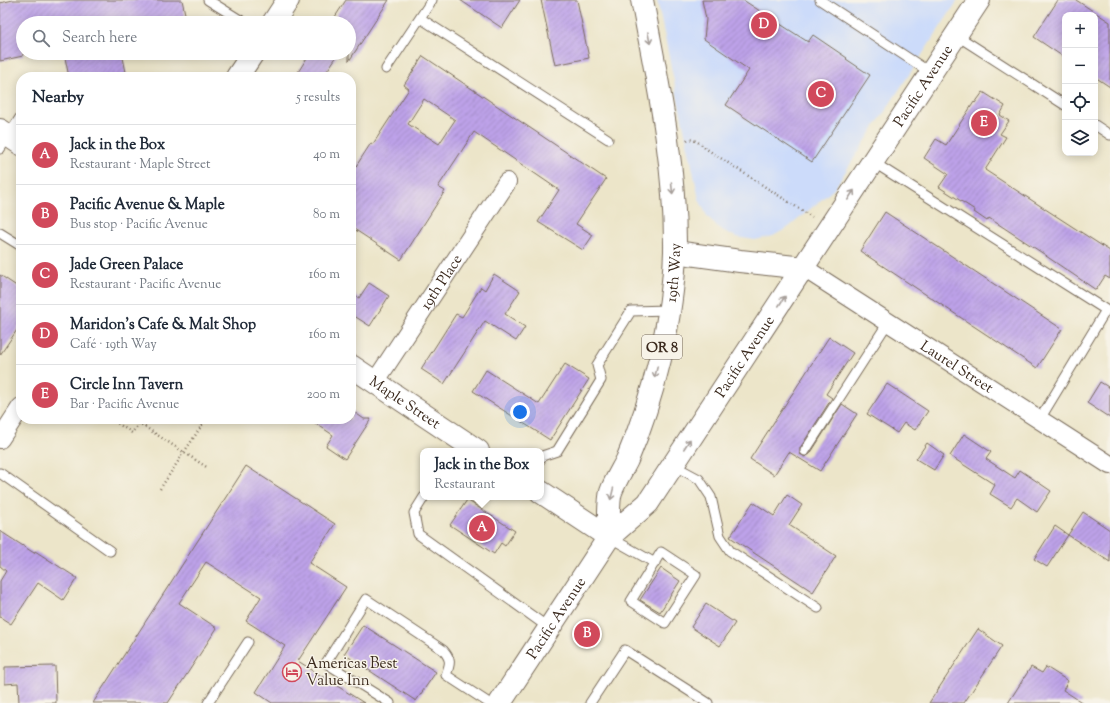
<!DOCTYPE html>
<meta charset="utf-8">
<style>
:root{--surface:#fff;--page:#f6f6f7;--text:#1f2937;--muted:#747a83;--line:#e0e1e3;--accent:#d1495b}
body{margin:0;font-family:"Sorts Mill Goudy",serif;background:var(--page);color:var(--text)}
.controls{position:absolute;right:12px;top:12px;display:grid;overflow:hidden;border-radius:8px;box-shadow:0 2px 10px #0003}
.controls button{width:36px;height:36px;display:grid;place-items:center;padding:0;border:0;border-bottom:1px solid var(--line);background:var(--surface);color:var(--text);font:20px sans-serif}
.you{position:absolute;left:520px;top:412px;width:14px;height:14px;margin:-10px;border:3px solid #fff;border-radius:50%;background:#1a73e8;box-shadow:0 0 0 6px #1a73e833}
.badge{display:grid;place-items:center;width:26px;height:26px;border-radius:50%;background:var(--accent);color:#fff;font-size:13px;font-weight:700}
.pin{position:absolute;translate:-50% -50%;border:2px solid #fff;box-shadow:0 1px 4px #0006}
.popup{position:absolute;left:420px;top:448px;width:124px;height:52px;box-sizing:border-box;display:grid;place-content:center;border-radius:8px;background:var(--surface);filter:drop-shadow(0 1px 3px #0005);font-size:13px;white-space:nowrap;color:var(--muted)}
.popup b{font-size:15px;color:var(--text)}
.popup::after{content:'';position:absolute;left:50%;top:100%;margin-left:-8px;border:8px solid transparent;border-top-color:var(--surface)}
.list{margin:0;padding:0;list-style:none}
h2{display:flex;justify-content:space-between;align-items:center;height:52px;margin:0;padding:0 16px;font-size:17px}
h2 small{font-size:13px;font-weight:400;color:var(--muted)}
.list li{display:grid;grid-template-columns:26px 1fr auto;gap:12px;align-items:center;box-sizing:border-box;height:60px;padding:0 16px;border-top:1px solid var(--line)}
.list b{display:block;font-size:15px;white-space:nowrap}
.list p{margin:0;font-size:13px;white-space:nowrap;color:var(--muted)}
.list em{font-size:13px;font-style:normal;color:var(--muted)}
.icon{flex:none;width:22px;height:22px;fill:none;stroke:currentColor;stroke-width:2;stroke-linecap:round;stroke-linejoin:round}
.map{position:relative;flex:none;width:1110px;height:703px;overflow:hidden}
.search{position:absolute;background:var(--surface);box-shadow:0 2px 10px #0003;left:16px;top:16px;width:340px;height:44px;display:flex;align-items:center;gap:10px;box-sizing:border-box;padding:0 14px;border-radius:22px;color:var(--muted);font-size:15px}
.panel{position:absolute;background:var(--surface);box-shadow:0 2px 10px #0003;left:16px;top:72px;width:340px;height:352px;border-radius:16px}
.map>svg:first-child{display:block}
.built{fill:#ccdbfa}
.building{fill:url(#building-hatch);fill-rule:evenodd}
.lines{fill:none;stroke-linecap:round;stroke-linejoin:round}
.lane-casing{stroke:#796b5a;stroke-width:11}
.street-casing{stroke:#796b5a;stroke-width:20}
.secondary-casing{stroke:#796b5a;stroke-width:24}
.primary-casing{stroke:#796b5a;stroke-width:24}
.path{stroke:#796b5a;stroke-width:2.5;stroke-dasharray:1 3;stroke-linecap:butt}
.lane{stroke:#fff;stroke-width:9}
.street{stroke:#fff;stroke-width:18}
.secondary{stroke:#fff;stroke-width:22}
.primary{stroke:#fff;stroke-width:22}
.oneway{stroke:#a79f9a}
.labels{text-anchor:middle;stroke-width:3;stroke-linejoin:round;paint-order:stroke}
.shield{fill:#f7f3e8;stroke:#73665b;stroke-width:1}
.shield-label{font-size:14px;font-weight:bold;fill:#3b2a1e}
.street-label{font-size:15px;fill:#3b2a1e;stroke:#f7f3e8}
.poi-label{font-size:15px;fill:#3b2a1e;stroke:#f7f3e8;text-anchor:start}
</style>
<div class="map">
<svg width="1110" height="703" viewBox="0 0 1110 703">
<defs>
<pattern id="building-hatch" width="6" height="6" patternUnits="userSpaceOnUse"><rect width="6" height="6" fill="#bda2e9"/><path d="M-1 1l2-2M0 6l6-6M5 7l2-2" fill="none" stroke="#9b84bc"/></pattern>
</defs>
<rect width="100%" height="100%" fill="#f7f3e8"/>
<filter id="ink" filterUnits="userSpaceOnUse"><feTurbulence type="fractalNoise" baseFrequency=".025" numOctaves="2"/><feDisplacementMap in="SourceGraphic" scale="8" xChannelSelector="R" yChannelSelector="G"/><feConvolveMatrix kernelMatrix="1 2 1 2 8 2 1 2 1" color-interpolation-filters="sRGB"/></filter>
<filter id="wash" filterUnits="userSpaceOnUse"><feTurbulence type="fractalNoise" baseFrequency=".012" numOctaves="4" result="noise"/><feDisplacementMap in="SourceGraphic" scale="16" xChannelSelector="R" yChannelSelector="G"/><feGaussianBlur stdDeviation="0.9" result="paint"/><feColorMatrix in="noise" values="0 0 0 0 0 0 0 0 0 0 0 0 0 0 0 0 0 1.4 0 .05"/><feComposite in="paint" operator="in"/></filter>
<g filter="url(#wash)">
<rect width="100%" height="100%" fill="#ece5c9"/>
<path class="built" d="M657 0H958L834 189 789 227 773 236 755 240 736 237 720 229 707 216 699 199Z"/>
<g id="blocks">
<path class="building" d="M13 0H182L187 23H23V56L0 61V3Z
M346 0H389L349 61V23H331Z
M460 0H520L502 28Z
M541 0H577L589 58 555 65Z
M702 0H743L808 42 813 35 847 58 846 59 870 75 812 162 726 105 749 70 704 39 706 19Z
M1058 0H1076L1110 22V87L1095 77V15H1065V58L1034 37Z
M64 53H122L127 77H69Z
M310 53H339L323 77H295Z
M423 56 606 179 576 224 593 235 583 250 538 222 559 190 474 132 438 187 445 191 401 260 351 227V174L371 143 373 144 409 89 404 85ZM424 99 455 120 439 144 408 124Z
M983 92 1005 106 1000 115 1009 121 1000 134 1006 137 985 170 1110 251V279L1105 276 1096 290 1046 256H1047L989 218 987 221 974 212 975 210 939 187 948 174 924 158 936 139 946 145 974 102 975 103Z
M885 212 1062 329 1037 368 860 251Z
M494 274 520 291 505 314 525 327 516 341 485 321 444 384 421 369 456 314 462 317 481 287 485 290Z
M0 275 21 289V324L0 355Z
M369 283 389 296 370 326 351 314V293L359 298Z
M829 337 853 353 826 394 832 398 800 448V454L805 457 810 454 842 404 857 414 820 471 789 452 774 475 750 459Z
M565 364 589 379 550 440 473 391 486 370 539 404Z
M1100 382 1110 388V418L1087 403Z
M887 384 928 411 915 430 904 423 897 433 867 414Z
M351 410 364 419H371L345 459 326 446 333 435 309 419H351Z
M964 434 991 452 986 459 1015 478 1020 470 1051 491 1037 512 1017 498 1011 507 990 494 995 485 950 456Z
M927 443 944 455 934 470 916 459Z
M246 466 335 524 309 563 346 587 298 661 364 703H272L256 692 285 646 246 621 261 597 206 562 179 603 217 628 168 703H93Z
M787 495 802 505 789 525 836 556 813 592 730 537 753 502 774 516Z
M467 500 515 531 505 546 501 543 494 554 450 525Z
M1083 512 1110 530V562L1068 535Z
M1055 526 1068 535 1047 567 1034 559Z
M0 531 34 553 35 551 77 578 63 600 38 583 11 624 0 617V581L6 571 0 566Z
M661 568 680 581 660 612 640 600Z
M706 604 735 623 720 646 691 627Z
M363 625 436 672 416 701 344 654Z
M978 629 1002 646 964 703H929Z
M55 666 56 703H19L18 683 5 684V667Z
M1031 667 1042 673 1046 667 1068 681 1063 690 1083 703H1008Z"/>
</g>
</g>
<g filter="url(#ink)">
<use href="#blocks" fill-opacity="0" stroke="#796b5a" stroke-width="1"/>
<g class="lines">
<defs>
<path id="lane" d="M208 0 245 23
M820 0 931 73
M420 18 608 139
M956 35 1065 105
M386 69 432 0
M1095 125 1110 135
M0 149 21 116
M873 162 1106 310 1040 419
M0 233 21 246
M805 451 889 321
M541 459 542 456 557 451 601 380 597 365 631 311 669 310
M673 465 699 479 711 497 720 536 730 551 818 608
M0 473 110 551
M424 497 414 513 418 534 549 628
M609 537 655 563
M661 552 696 575 665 623 631 601Z
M208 703 248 642
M390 703 326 663 366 599 443 650C452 660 450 664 446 675L489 703
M590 703 625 650 708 703"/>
<g id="street">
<path id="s1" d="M804 268 1110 465"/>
<path id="s2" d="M375 382 507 182"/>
<path d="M0 439 21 407"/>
</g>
<g id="secondary">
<path d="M273 23 288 0"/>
<path d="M237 77 253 53"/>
<path d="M0 130 21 144"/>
<path id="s3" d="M351 366 478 451"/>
<path d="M541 492 609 537"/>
</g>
<g id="primary">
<path d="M675 252 740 261 804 268"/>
<path id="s4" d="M609 537C609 527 608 501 611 492 615 481 622 470 627 460 641 427 652 393 660 359 668 324 674 288 675 251 676 167 658 83 642 0"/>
<path id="s5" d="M500 703 609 537 648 503 979 0"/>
</g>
</defs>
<use href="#lane" class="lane-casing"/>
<use href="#street" class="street-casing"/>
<use href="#secondary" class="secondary-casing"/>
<use href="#primary" class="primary-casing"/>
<path class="path" d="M687 140 688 139C696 140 700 143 705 148L812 217
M111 419 132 433 139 423
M142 419 139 423 208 468
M160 489 206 419"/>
<use href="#lane" class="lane"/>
<use href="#street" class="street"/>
<use href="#secondary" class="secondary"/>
<use href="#primary" class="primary"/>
</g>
<defs><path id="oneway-shaft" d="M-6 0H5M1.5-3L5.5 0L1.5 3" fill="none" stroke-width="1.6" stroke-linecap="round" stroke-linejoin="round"/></defs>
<g class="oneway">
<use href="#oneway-shaft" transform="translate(649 38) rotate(79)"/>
<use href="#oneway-shaft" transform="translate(672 188) rotate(84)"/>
<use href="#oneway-shaft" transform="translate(851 195) rotate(-57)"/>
<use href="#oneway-shaft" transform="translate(782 301) rotate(-57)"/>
<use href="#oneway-shaft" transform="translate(656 372) rotate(104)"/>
<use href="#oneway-shaft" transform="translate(687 444) rotate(-57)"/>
<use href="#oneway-shaft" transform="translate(612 494) rotate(104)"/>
</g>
</g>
<defs>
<symbol id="hotel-ring" viewBox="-11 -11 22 22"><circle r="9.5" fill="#f7f3e8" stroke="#d1495b" stroke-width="1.5"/><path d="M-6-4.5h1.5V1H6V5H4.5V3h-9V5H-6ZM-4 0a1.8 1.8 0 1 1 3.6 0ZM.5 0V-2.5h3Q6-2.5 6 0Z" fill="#d1495b"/></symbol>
</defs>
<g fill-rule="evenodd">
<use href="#hotel-ring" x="281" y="661" width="22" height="22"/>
</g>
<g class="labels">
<rect class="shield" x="642" y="335" width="40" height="24" rx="3"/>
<g class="shield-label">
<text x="662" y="352">OR 8</text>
</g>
<g class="street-label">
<text dy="5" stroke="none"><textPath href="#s5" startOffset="750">Pacific Avenue</textPath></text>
<text dy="5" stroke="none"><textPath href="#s4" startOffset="275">19th Way</textPath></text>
<text dy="5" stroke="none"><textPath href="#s2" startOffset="120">19th Place</textPath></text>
<text dy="5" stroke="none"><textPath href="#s5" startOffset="426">Pacific Avenue</textPath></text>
<text dy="5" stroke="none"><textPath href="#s1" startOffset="182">Laurel Street</textPath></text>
<text dy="5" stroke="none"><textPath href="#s3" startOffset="65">Maple Street</textPath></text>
<text dy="5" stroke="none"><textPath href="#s5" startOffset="102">Pacific Avenue</textPath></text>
</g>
<g class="poi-label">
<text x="306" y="668">Americas Best<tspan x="306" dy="17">Value Inn</tspan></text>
</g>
</g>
</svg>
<div class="controls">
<button>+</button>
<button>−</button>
<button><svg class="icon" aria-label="locate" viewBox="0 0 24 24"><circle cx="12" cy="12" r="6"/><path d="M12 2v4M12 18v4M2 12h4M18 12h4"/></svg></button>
<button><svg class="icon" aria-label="layers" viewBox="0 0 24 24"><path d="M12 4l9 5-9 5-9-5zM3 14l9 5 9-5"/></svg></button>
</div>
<div class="you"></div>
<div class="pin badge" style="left:482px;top:528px">A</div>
<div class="popup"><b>Jack in the Box</b>Restaurant</div>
<div class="pin badge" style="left:587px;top:634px">B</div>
<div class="pin badge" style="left:821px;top:94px">C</div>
<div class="pin badge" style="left:764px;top:25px">D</div>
<div class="pin badge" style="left:984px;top:123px">E</div>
<div class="search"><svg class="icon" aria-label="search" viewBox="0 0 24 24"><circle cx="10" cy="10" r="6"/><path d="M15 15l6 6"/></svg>Search here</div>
<section class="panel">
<h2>Nearby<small>5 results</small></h2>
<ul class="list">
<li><span class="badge">A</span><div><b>Jack in the Box</b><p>Restaurant · Maple Street</p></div><em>40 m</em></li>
<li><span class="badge">B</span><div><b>Pacific Avenue &amp; Maple</b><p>Bus stop · Pacific Avenue</p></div><em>80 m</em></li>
<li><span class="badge">C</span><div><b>Jade Green Palace</b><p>Restaurant · Pacific Avenue</p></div><em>160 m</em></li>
<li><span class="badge">D</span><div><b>Maridon's Cafe &amp; Malt Shop</b><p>Café · 19th Way</p></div><em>160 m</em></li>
<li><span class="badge">E</span><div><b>Circle Inn Tavern</b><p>Bar · Pacific Avenue</p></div><em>200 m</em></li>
</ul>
</section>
</div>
